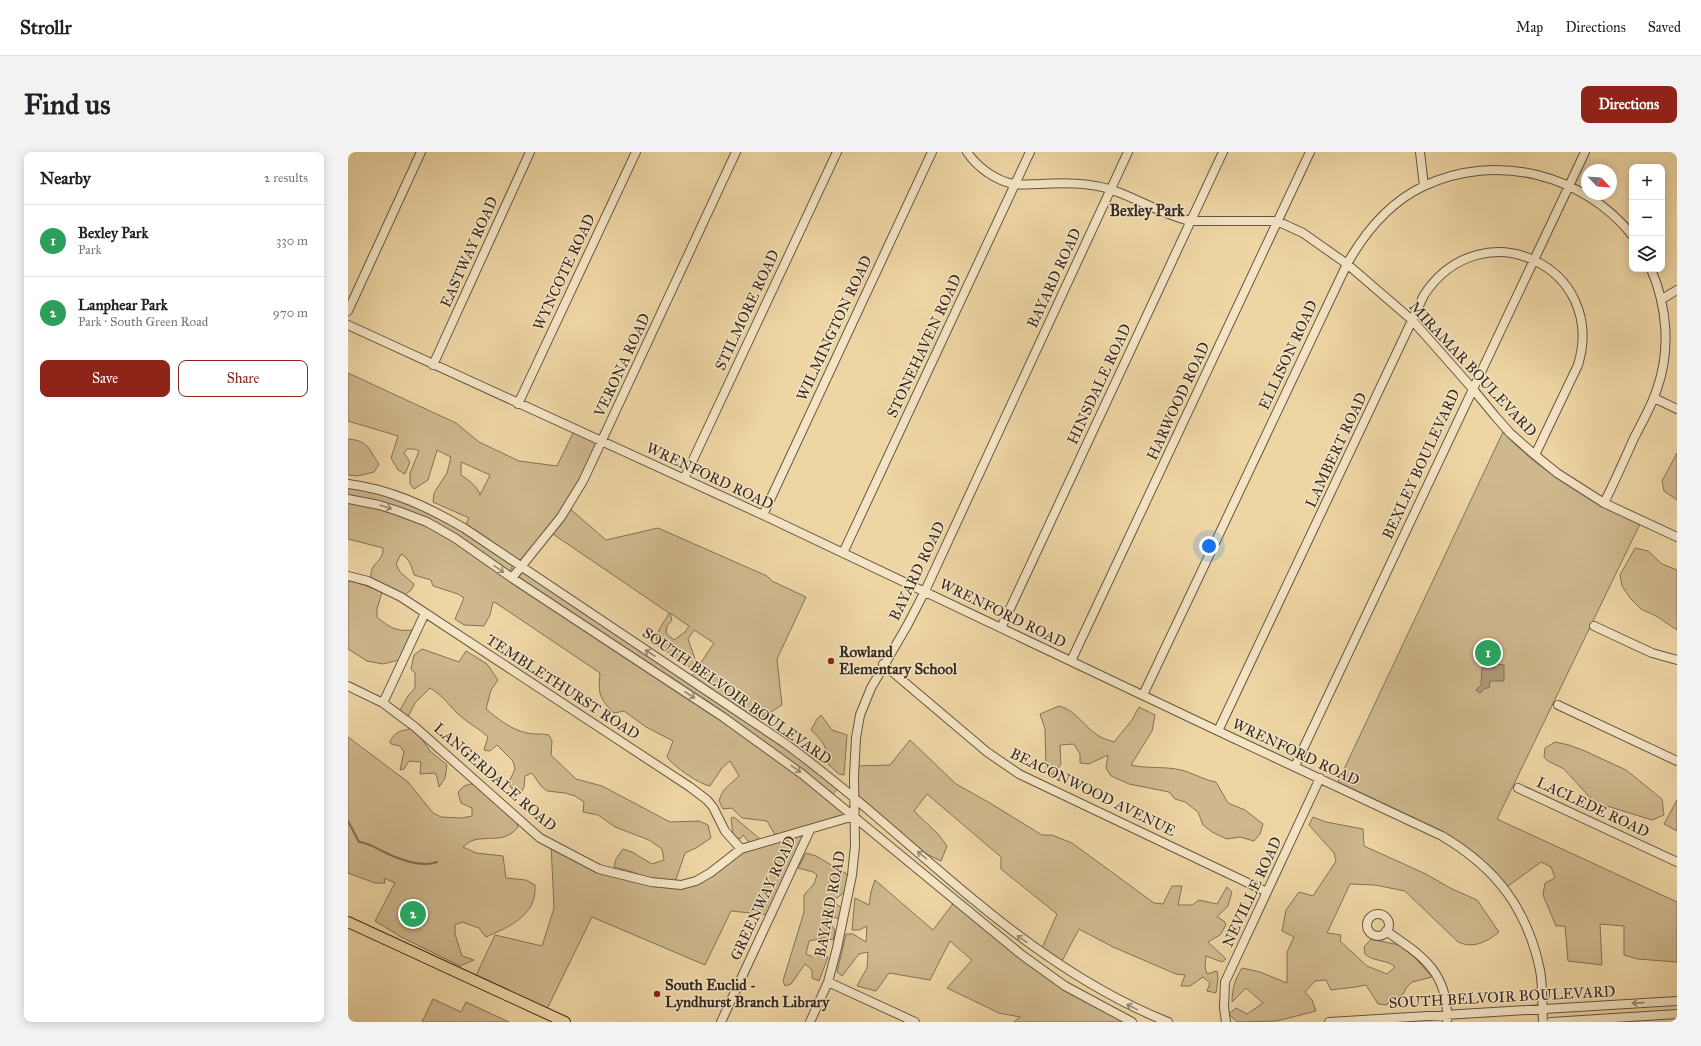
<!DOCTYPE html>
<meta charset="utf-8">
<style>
:root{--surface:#fff;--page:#f2f2f2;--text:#202124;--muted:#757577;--line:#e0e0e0;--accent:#8f2418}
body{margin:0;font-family:"IM FELL Great Primer",serif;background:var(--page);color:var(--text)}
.controls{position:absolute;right:12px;top:12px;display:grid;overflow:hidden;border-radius:8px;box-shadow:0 2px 10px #0003}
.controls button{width:36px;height:36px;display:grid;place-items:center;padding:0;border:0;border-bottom:1px solid var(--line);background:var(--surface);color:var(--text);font:20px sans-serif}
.compass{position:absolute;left:1233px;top:12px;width:36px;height:36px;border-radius:50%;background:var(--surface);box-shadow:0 2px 10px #0003;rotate:115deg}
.you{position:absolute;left:861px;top:394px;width:14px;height:14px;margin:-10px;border:3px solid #fff;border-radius:50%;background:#1a73e8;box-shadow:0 0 0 6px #1a73e833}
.badge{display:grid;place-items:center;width:26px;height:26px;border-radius:50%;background:var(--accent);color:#fff;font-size:13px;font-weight:700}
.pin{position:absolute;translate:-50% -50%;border:2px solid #fff;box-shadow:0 1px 4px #0006}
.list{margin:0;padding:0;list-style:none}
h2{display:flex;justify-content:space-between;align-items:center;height:52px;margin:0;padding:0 16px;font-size:17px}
h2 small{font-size:13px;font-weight:400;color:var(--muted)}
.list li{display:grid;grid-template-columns:26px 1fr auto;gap:12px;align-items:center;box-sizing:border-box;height:72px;padding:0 16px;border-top:1px solid var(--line)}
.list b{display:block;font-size:15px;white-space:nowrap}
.list p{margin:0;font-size:13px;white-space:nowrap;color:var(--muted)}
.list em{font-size:13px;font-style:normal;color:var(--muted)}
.actions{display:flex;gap:8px;padding:12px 16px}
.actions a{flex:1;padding:9px 0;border:1px solid var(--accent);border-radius:8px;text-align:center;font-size:14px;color:var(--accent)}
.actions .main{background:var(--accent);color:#fff}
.icon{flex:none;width:22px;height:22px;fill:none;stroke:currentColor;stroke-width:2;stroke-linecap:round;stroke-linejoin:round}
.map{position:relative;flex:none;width:1329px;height:870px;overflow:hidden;border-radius:8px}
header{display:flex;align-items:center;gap:24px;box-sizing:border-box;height:56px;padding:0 20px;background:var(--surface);border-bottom:1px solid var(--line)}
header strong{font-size:19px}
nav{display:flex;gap:22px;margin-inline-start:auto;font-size:14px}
.intro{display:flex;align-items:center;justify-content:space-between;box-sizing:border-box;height:96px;padding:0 24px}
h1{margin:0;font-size:28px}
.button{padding:10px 18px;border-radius:8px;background:var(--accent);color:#fff;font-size:14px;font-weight:700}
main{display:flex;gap:24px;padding:0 24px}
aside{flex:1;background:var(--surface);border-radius:8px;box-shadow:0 2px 10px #0003}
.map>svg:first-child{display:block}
.green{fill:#cfb88e;stroke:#827258;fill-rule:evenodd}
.water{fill:#af9b78;stroke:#7f6e56}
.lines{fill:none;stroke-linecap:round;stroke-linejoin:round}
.stream{stroke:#7f6e56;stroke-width:2}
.minor-casing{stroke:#645642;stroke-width:10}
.major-casing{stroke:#362b22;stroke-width:12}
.minor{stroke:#f4e4c4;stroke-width:8}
.major{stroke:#eed5a4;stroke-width:10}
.oneway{stroke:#958873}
.poi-dot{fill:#8f2418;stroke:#f4e4c4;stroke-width:1.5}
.labels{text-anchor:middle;stroke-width:3;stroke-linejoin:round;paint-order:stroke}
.street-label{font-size:15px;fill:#362b22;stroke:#f4e4c4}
.poi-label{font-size:15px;font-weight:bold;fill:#362b22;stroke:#f4e4c4;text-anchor:start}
.neighbourhood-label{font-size:16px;font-weight:bold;fill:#362b22;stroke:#f4e4c4}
</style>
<header>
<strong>Strollr</strong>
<nav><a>Map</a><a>Directions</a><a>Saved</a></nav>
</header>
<div class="intro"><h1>Find us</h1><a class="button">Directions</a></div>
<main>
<aside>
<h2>Nearby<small>2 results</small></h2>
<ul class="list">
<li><span class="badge" style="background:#2e9e5b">1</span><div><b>Bexley Park</b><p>Park</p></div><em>330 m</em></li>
<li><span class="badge" style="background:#2e9e5b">2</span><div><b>Lanphear Park</b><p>Park · South Green Road</p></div><em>970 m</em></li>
</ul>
<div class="actions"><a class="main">Save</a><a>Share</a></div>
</aside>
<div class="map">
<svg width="1329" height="870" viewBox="0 0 1329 870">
<rect width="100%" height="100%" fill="#eed5a4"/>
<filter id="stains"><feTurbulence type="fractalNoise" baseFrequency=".005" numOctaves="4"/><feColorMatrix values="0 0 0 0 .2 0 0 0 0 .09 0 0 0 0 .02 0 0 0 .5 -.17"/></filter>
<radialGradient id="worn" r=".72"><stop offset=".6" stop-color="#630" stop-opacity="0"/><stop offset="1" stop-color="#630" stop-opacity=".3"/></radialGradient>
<path class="green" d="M0 221 108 271 131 290 171 309 209 314 227 277 254 290 220 355 258 388 310 376 419 424 424 429 458 445 429 507 434 553 407 570 342 527 366 491 346 478 340 487 347 507 344 517 309 493C306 480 316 472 321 461L202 380 174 414 116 376 121 366 85 350 86 341 99 321 103 305 89 298 80 328 66 337 62 332V321L71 299 66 297H59L56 301 62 310 57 322 50 318 43 306 50 284 0 269ZM113 310 142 323 132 343C129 334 122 329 113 323ZM322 461 341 474 337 480 326 488 318 481 319 474 324 468Z
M1155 280C1193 321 1241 348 1292 372L1149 667 1329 750V810L1290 807 1276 803V774L1252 772 1254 813 1220 809 1217 774H1208L1195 743 1197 731 1207 726 1203 715 1193 710 1156 737 1129 708 1131 704 1096 680 990 630Z
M0 287C22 289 20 297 31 312L26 320 9 324 0 323Z
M1329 301V348L1316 339 1314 329Z
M0 335 40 343 72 354 106 374 164 412V417L161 419 158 418 141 407 33 350 0 343Z
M0 347 79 370 375 565 506 664 462 678 422 763 383 759 357 813 244 765 197 861 126 828 147 783 194 794 206 756 203 692 251 717 303 730 348 729 393 697 429 686 419 669 394 666 384 656 375 657 371 649C375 635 382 633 391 624L382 609 374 616 362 634C351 632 326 615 319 605L325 589 298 575 276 559 266 561C251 546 250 542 252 521L148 451 145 450 142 463 136 474 116 473 107 467 116 446 110 442 85 434 83 428 66 423C64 415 61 406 53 402L48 412 52 420 66 432 64 437 57 443 23 426C21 410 36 411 35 396L0 387Z
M1287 396 1300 399 1314 412 1329 418V478L1308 464 1293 457 1282 446 1274 434 1272 423Z
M173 420 179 422 235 461 415 579 490 636 485 642 449 614 172 427 170 425Z
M0 427 34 440 29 457V465C41 475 48 480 64 478L51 508 35 512 19 509 0 497Z
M74 497 111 510 118 499 139 512 150 528 143 538 138 557C150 567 164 578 179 581 186 583 194 581 201 583L204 589 203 603 228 627 254 634 322 670 351 669 360 673 363 686 348 696 337 701 327 730 299 726 285 720 266 715 268 707 275 697 284 700 304 712 316 708 314 697 301 688 267 675 250 663 235 660 236 650 227 644 217 641 199 639 193 634 184 621 177 624 176 635 173 641 163 636 161 630 167 617 165 609 149 593 142 599 136 598 140 585C131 576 119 571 110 562 101 553 94 543 82 536L67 551 60 565 52 558 60 544 67 536V521L63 517 66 503Z
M711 554C728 558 736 575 751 584 755 587 761 588 766 590L784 568 791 555 807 563 804 579 783 613C799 617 816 614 833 618 845 621 856 628 868 630L880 651 897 658 915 672 912 682 906 689 892 685 879 687 864 680 855 673 850 660 837 650 827 647 821 640 781 632 763 624 758 616 760 603 741 612 732 611V602L726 592 712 593 713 612 705 623 698 618 697 577 692 562Z
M473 563 484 578 499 583 496 623 491 622 481 613C478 593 477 592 463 578L469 567Z
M63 577 71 583 82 599 99 613 97 626 91 635 89 625 87 621 72 622 73 610 61 609 56 617 52 618 56 600 52 594 43 592 42 590C45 581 53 578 63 577Z
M0 585 60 630 85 661 93 665 113 666 124 664V656L113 651 110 640 116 634 126 631 168 669 170 675C157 691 144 684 126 688 122 689 118 692 115 695L128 701 155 704 158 726 178 728 187 733C187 737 187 742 186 746 181 767 156 777 138 785L131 776 114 770 107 773V782L114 804 126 808 112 814 51 784 47 781 27 769 47 731 36 726 37 731H27L0 721Z
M562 588 608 632 642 651 694 683H704L724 691 806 751 815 752 824 734H834L830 753H844L851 748 869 752 879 735 884 740 880 754 869 765 876 769 878 773 872 783 860 790 878 807 874 810 858 804 857 815 859 822 869 819 870 826 868 841 859 839 862 831 855 825 842 834H833L837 823 828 822 765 795 731 777 714 809 694 796 709 762 653 717V705L579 642 566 659 590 682 599 694 593 709C560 695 534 669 507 647V614L542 613Z
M1207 590 1221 593 1237 599 1278 618 1314 647 1316 663 1304 668 1246 650 1216 617 1200 609 1196 605 1197 596Z
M1329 648V679L1316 672Z
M386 665 412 687 403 690 400 689 395 683 392 687 386 684 385 682 383 666Z
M965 665 978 670 1015 677 1016 694 1078 722 1102 736 1129 748 1151 780C1139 790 1125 797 1110 790L1057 739 1027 733 1002 732 979 781 993 783 992 789 1019 814 1039 822 1047 815C1039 807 1025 810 1017 802L1016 795 1023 787 1051 793 1063 801 1084 825 1064 830 1058 836 1056 841 1045 849 1038 853 1030 852 1018 833C1006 836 995 836 983 838L978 828 967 829 957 840 964 848 968 859 929 869 889 870 881 862 888 856 899 862 915 851 898 836 884 850C884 837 887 827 894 816L912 820 939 831V800L946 785 934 779 938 758 951 740 965 744 988 709 986 701 961 673Z
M458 701 468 704 502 724C499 735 498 741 487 747L488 751 494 757 491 767 481 763 479 766 487 778 485 788 476 786 461 789 458 802 465 805 469 803 480 805 471 829 464 826V818L457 812 443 832 437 834 435 829 456 760V743L466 732 469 723 465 720 450 716Z
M527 728 585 778 607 749 674 803 784 870H666L672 865 651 861 599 836 624 808 602 789 582 828 541 821 528 839 509 834 519 816 520 800 511 802 494 824 489 820 498 782H505L518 790 519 774 511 778H504L507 746 521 753 523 740Z
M85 847 113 860 118 850 161 870H74Z"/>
<path class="water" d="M1148 512 1156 513V529H1142L1141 536H1137L1132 541 1128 538 1133 533 1134 516H1147Z"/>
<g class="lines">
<path class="stream" d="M0 669 11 690C21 691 25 695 34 699 50 707 72 716 89 710"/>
<defs>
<path id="minor" d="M619 0C629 15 648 29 666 32 674 33 683 32 691 32 714 31 741 30 764 38 791 47 815 63 843 69H929L955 81 999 112 1064 168 1124 236 1147 264 1162 281 1187 303 1209 321 1256 351 1329 385
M1072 0 1076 34
M1314 147 1329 138
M0 159 73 0
M0 173 415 363 870 579 1094 684C1148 716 1179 756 1192 818 1195 834 1194 853 1195 870
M85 213 182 0
M1306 246 1329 257
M170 252 288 0
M336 327 489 0
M0 332C42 337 80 355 116 376L438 592C565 685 671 811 820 870
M0 347 31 353 50 359 79 370 107 386 164 426 375 565 454 622 674 803 717 834 784 870
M1256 351C1267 329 1277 306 1287 284 1295 269 1304 253 1309 237 1323 198 1319 154 1303 117
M415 363 584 0
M495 401 682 0
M0 424 20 429 53 445 342 635 359 648 365 655 377 679 393 697
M164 426 213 365 235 329 388 0
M1246 474 1304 501 1329 508
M653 476 875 0
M723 509 962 0
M535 512 639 600 671 622 919 740
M0 534 35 551 67 575 192 686 251 717 303 730 333 733 348 729 362 721 393 697 506 664
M795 543 999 112C1017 80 1042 50 1076 34 1148 0 1235 22 1284 83
M35 551 77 461
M1210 553 1329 609
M870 579 1076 143C1134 55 1260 115 1230 213L1187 303
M947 614 1237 0
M1170 636 1329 710
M1019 773a11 11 0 1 1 22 0a11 11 0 1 1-22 0Z
M1038 779C1075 804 1101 821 1099 870
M480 830 567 870
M373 870 462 678
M462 870 480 830 489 796 504 723 507 694 506 624 508 586 512 563 523 536 560 472 577 439 780 0
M878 870 876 855 877 830 972 626
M981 870 1329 849
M1203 870 1329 862"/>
<path id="major" d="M0 770 217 870"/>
</defs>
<use href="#minor" class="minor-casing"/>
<use href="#major" class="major-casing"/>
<use href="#minor" class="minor"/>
<use href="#major" class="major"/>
</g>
<defs><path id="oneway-shaft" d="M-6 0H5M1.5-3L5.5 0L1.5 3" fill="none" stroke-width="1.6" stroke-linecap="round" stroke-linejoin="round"/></defs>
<g class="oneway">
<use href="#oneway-shaft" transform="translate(38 355) rotate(18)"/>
<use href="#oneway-shaft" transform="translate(151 417) rotate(35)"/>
<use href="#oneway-shaft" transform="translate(302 501) rotate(-147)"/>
<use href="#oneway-shaft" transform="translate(342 543) rotate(33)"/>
<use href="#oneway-shaft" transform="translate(448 617) rotate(36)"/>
<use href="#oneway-shaft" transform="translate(574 703) rotate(-140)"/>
<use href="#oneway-shaft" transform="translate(674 787) rotate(-145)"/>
<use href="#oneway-shaft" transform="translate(1290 851) rotate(176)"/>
<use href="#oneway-shaft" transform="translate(784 855) rotate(-154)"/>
</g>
<g class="poi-dot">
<circle cx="483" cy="509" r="4"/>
<circle cx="309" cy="842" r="4"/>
</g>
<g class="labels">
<g class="street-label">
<text transform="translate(121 100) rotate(-66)" y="5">EASTWAY ROAD</text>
<text transform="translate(216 120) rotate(-65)" y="5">WYNCOTE ROAD</text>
<text transform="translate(706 126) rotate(-65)" y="5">BAYARD ROAD</text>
<text transform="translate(399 158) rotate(-65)" y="5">STILMORE ROAD</text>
<text transform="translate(486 176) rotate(-65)" y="5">WILMINGTON ROAD</text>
<text transform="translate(576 194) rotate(-65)" y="5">STONEHAVEN ROAD</text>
<text transform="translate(940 203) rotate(-65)" y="5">ELLISON ROAD</text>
<text transform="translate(274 213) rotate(-65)" y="5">VERONA ROAD</text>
<text transform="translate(1125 217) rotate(47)" y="5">MIRAMAR BOULEVARD</text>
<text transform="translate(751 232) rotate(-65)" y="5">HINSDALE ROAD</text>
<text transform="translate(830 249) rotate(-65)" y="5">HARWOOD ROAD</text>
<text transform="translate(988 298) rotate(-65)" y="5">LAMBERT ROAD</text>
<text transform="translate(1073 312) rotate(-65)" y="5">BEXLEY BOULEVARD</text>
<text transform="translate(362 324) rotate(25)" y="5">WRENFORD ROAD</text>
<text transform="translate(569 419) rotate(-64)" y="5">BAYARD ROAD</text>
<text transform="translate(655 461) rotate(26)" y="5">WRENFORD ROAD</text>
<text transform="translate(215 535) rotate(33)" y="5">TEMBLETHURST ROAD</text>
<text transform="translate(389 544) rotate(35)" y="5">SOUTH BELVOIR BOULEVARD</text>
<text transform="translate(948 600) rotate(25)" y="5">WRENFORD ROAD</text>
<text transform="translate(147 625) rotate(41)" y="5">LANGERDALE ROAD</text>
<text transform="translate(745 640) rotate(26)" y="5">BEACONWOOD AVENUE</text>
<text transform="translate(1245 655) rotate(25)" y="5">LACLEDE ROAD</text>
<text transform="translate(904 740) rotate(-65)" y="5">NEVILLE ROAD</text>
<text transform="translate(415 746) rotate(-65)" y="5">GREENWAY ROAD</text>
<text transform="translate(482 752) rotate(-79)" y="5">BAYARD ROAD</text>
<text transform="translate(1154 845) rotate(-3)" y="5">SOUTH BELVOIR BOULEVARD</text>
</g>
<g class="poi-label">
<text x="491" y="505">Rowland<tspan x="491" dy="17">Elementary School</tspan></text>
<text x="317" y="838">South Euclid -<tspan x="317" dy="17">Lyndhurst Branch Library</tspan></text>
</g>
<g class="neighbourhood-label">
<text x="799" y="64">Bexley Park</text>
</g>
</g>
<rect width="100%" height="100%" filter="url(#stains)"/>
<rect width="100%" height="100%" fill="url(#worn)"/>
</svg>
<div class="controls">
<button>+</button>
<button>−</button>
<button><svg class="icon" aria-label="layers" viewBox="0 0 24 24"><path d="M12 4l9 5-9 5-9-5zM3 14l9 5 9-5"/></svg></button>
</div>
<svg class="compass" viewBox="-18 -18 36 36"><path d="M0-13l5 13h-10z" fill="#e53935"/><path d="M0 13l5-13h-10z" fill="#757577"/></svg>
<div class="you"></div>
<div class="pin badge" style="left:1140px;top:501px;background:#2e9e5b">1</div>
<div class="pin badge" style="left:65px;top:762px;background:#2e9e5b">2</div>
</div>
</main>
